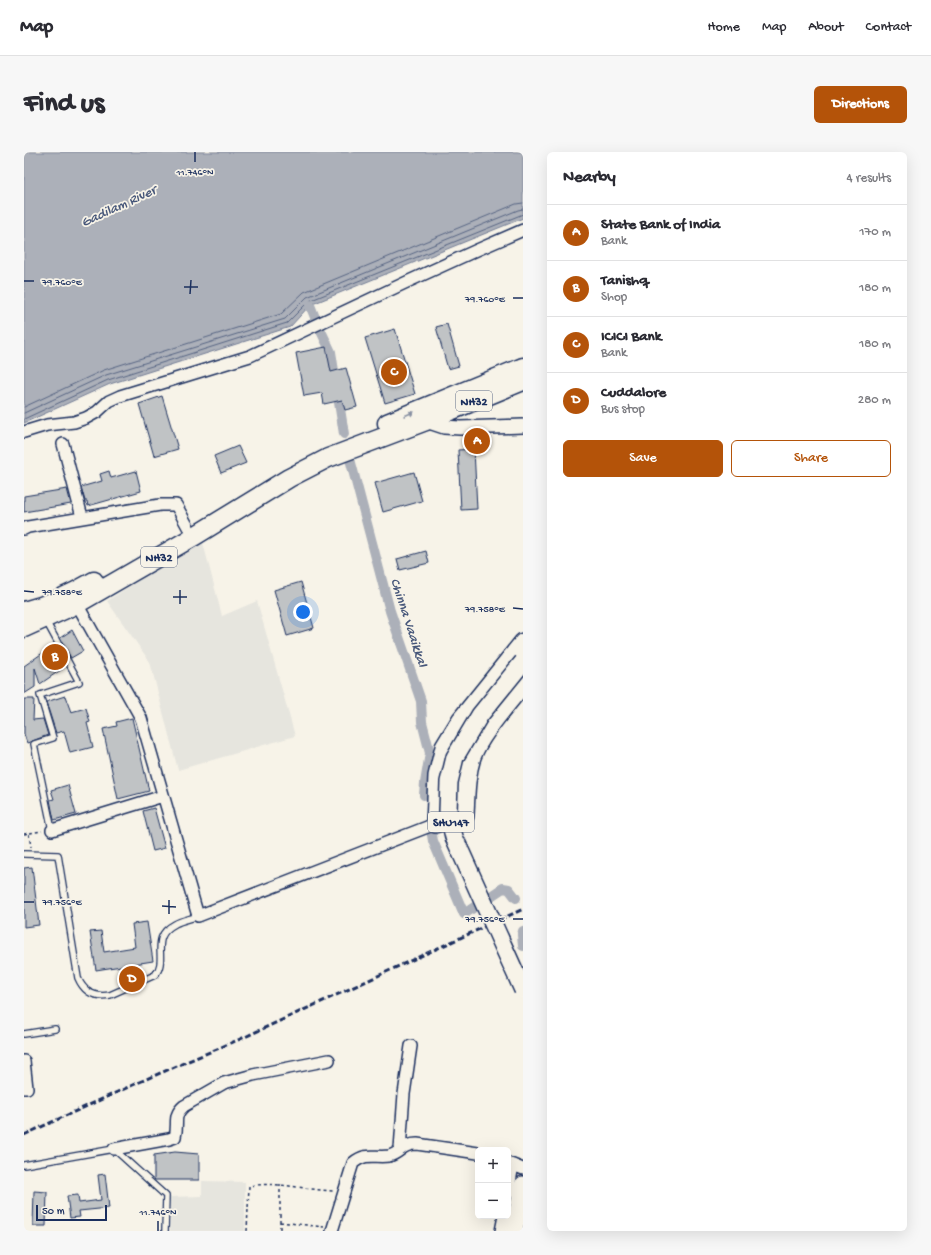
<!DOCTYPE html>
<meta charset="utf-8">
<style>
:root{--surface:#fff;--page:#f7f7f7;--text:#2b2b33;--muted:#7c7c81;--line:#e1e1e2;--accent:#b45309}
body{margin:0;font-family:"Gochi Hand",sans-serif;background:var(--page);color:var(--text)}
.controls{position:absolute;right:12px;bottom:12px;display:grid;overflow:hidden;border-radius:6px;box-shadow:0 4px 16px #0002}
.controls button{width:36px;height:36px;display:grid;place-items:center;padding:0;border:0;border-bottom:1px solid var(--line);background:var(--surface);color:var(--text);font:20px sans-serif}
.scale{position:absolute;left:12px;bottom:10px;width:71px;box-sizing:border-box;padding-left:4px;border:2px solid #1b2f5e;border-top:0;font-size:11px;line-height:14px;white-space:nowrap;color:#1b2f5e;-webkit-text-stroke:3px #f7f3e8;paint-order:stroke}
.you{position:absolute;left:279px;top:460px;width:14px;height:14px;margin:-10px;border:3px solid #fff;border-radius:50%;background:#1a73e8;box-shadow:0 0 0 6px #1a73e833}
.badge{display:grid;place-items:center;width:26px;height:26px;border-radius:50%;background:var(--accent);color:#fff;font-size:13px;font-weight:700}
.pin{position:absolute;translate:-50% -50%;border:2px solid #fff;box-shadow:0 1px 4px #0006}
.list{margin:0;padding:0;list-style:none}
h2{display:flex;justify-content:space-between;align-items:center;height:52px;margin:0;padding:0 16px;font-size:17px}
h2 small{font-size:13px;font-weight:400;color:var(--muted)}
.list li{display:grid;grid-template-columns:26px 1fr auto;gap:12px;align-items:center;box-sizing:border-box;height:56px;padding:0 16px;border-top:1px solid var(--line)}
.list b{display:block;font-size:15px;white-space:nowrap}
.list p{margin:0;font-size:13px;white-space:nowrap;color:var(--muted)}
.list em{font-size:13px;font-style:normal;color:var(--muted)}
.actions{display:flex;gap:8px;padding:12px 16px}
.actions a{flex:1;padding:9px 0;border:1px solid var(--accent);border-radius:6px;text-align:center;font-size:14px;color:var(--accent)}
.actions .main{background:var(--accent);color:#fff}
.map{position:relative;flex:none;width:499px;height:1079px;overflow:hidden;border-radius:6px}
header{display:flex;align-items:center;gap:24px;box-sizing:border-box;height:56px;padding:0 20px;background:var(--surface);border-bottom:1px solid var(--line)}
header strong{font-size:19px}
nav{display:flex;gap:22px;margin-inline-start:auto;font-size:14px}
.intro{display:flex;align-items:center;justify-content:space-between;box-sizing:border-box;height:96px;padding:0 24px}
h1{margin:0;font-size:28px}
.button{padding:10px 18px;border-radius:6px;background:var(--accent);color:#fff;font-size:14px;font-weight:700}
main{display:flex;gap:24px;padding:0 24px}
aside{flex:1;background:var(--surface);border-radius:6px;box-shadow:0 4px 16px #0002}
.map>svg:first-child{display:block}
.built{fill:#e6e5de}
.water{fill:#acb0b9;stroke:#727c95}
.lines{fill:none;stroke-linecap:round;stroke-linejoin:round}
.shore{stroke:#556382;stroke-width:1}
.canal{stroke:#acb0b9;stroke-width:10}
.building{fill:#c0c3c5;stroke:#1b2f5e}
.service-casing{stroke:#1b2f5e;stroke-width:8}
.minor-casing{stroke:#1b2f5e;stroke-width:14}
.tertiary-casing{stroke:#1b2f5e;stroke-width:16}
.primary-casing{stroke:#1b2f5e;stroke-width:20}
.trunk-casing{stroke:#1b2f5e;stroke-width:21}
.path{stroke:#1b2f5e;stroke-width:1.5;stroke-dasharray:3 3;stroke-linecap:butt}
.service{stroke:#f7f3e8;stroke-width:5.5}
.minor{stroke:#f7f3e8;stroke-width:11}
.tertiary{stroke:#f7f3e8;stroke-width:13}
.primary{stroke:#f7f3e8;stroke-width:17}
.trunk{stroke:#f7f3e8;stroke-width:18}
.rail{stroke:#1b2f5e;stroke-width:3;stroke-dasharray:6 3;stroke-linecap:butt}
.primary-bridge-casing{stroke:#1b2f5e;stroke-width:20;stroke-linecap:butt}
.primary-bridge{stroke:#f7f3e8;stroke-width:17}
.oneway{fill:#8991a3}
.ticks{fill:none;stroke:#1b2f5e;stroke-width:1.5}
.labels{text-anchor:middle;stroke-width:3.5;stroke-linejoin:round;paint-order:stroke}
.shield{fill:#f7f3e8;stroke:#5d6a87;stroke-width:1}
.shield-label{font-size:12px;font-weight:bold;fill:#1b2f5e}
.water-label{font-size:14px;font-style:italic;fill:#465679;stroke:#f7f3e8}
.ticks-label{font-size:10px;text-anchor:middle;fill:#1b2f5e;stroke:#f7f3e8;stroke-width:3.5;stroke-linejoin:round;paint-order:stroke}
</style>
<header>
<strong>Map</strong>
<nav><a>Home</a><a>Map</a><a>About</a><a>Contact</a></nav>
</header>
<div class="intro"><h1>Find us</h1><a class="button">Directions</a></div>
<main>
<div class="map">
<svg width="499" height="1079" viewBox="0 0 499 1079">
<rect width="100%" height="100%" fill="#f7f3e8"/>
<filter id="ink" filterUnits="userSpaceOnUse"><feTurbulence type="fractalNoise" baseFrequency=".025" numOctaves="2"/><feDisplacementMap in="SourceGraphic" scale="8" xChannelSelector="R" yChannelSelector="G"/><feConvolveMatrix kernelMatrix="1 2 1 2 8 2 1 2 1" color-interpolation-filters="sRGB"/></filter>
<g filter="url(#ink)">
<path class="built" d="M178 387 198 464 233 449 271 584 154 618 126 510 83 449Z
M178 1029 221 1030V1079H146V1045L178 1044Z"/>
<path class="water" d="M0 0H499V66L286 153 266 175 86 232 0 271Z"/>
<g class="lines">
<path class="shore" d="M0 255 80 218 257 162 280 140 492 52 499 51
M0 261 82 223 261 167 283 145 494 58 499 57
M0 267 84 228 263 171 285 149 499 62"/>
<path class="canal" d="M286 153 292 168
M297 179 307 200 320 282
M326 307 366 459 397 549 398 570 406 601 401 631 400 643
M408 683 409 689 440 762 479 736 485 737 492 746
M499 779 498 783 499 794"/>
</g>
<path class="building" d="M423 172 435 214 424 217 412 175Z
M371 177 391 242 361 251 341 186Z
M302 195 307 220 322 216 333 255 321 258 318 248 300 252 298 241 280 244 272 201Z
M138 244 154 297 130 304 115 252Z
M214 294 222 311 197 321 190 304Z
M450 297 453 357 437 358 434 298Z
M85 319 87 326 112 319 117 339 64 354 63 349H61L57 335 78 329 76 322Z
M390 320 398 349 359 360 351 331Z
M43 337 47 352 0 360V344Z
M402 399 405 411 376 418 373 407Z
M277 430 290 476 263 484 250 438Z
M48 478 59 499 47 506 36 486Z
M30 493 41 515 16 532 11 516V535L0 542V514Z
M41 544 47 560 62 556 66 570 63 571 69 595 46 601 40 579 32 581 22 550Z
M0 547H10L9 568 19 567 24 583 3 591 0 582Z
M108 566 125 639 94 647 79 577 93 574 92 570Z
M44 633 52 662 30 668 26 648 30 647 27 638Z
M130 656 141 696 129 699 119 659Z
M8 715 15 773 0 775V716Z
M123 770 129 809 72 818 66 780 77 779 80 800 111 795 108 772Z
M151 1000 175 1002V1028H131L130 1027V1003Z
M81 1022 85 1056 55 1059 56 1065 46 1066 43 1044 54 1043 55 1051 77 1048 74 1023Z
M10 1039 23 1040 22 1074H9Z"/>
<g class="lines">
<defs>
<path id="service" d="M22 469 55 530 16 543 29 586 10 592 28 678
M0 702 34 703 54 826C60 840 70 846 86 843L131 823C145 807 124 786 151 772 157 768 167 767 174 764
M0 882 31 877
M0 1013 90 997 142 1044 141 1079"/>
<path id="minor" d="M0 280 23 273 50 270 62 266 73 260 85 249 96 244 226 204 385 129 453 98 499 78
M39 292 58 365
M0 377 4 375 136 353H152L164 375
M53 452 117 566 174 764 411 672
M28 678 139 644
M0 909 3 936H0
M90 997 145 987 151 985C155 971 148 964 160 954L200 931 229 923 305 908
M376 997 380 942 387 894
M484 1011 499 1017
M484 1041 489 1013
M308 1079 329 1011C343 1000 350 1006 365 1004 377 1001 377 992 393 992L454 1001
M477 1079 480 1064"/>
<path id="tertiary" d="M402 269 420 275 436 276 499 274"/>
<path id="primary" d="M499 490 437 567 420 595 413 624 411 672 441 663C442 643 442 624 448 605 456 582 484 552 499 532
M490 1079 499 1033"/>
<path id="trunk" d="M363 271 499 215
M0 459C24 453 48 442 70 429
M0 476 53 452 169 385 265 326 304 306 402 269 499 229"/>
</defs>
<use href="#service" class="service-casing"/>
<use href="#minor" class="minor-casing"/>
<use href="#tertiary" class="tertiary-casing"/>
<use href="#primary" class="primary-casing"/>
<use href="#trunk" class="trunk-casing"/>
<path class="path" d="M0 682 18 679
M5 682 7 695
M256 1032V1079
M256 1070 300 1075
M223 1079 225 1034C254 1029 281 1038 310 1039"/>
<use href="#service" class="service"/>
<use href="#minor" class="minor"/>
<use href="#tertiary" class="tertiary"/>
<use href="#primary" class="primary"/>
<use href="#trunk" class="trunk"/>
<path class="rail" d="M0 983 113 931 221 885 499 757"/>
<defs>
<path id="primary-bridge" d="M499 510 456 563 431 605 425 630 424 659 430 685 499 838"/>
</defs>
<use href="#primary-bridge" class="primary-bridge-casing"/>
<use href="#primary-bridge" class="primary-bridge"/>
</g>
<defs><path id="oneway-solid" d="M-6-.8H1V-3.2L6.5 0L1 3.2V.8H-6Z"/></defs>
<use class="oneway" href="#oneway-solid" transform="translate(385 262) rotate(-23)"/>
</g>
<path class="ticks" d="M171 10V0M0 129H10M160 135H174M166 142 167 128M489 146H499M0 439 10 440M149 445H163M156 452V438M489 456 499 457M0 750H10M138 754 152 755M145 762V748M489 767H499M134 1079V1069"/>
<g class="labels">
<g class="shield">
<rect x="432" y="239" width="36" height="20" rx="3"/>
<rect x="117" y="395" width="36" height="20" rx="3"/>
<rect x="404" y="660" width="46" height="20" rx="3"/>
</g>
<g class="shield-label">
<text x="450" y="253">NH32</text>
<text x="135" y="409">NH32</text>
<text x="427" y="674">SHU147</text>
</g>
<g class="water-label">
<text transform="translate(94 53) rotate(-25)" y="5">Gadilam River</text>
<text transform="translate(386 470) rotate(72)" y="5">Chinna Vaaikkal</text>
</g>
</g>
<g class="ticks-label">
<text x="171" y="23">11.746°N</text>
<text x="38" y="133">79.760°E</text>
<text x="461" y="150">79.760°E</text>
<text x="38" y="443">79.758°E</text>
<text x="461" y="460">79.758°E</text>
<text x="38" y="753">79.756°E</text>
<text x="461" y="770">79.756°E</text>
<text x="134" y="1063">11.746°N</text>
</g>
</svg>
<div class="controls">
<button>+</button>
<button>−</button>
</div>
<div class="scale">50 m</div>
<div class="you"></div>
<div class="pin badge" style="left:453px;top:289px">A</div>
<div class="pin badge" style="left:31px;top:505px">B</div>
<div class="pin badge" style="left:370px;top:220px">C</div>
<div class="pin badge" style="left:108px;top:827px">D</div>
</div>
<aside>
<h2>Nearby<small>4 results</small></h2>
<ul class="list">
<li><span class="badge">A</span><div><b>State Bank of India</b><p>Bank</p></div><em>170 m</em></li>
<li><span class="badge">B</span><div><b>Tanishq</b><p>Shop</p></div><em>180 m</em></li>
<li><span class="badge">C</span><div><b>ICICI Bank</b><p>Bank</p></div><em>180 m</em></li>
<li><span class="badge">D</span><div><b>Cuddalore</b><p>Bus stop</p></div><em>280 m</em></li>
</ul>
<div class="actions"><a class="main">Save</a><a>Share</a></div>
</aside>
</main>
